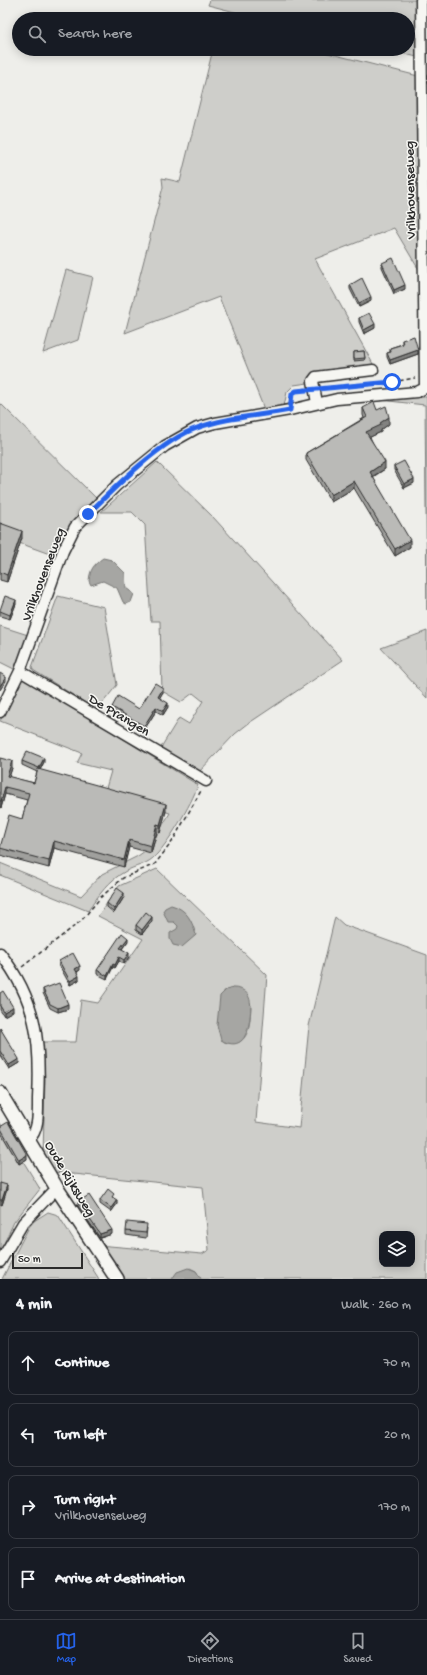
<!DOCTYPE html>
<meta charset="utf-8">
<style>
:root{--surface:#171b24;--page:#242831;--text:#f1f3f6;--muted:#9ea1a6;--line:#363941;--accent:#2563eb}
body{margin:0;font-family:"Gochi Hand",sans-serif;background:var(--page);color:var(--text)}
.controls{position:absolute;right:12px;bottom:12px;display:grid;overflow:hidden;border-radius:8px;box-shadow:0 2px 10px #0003}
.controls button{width:36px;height:36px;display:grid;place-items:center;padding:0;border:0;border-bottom:1px solid var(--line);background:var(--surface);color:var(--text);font:20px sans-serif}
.scale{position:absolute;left:12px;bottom:10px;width:71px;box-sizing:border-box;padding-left:4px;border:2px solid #2b2b2b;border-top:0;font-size:11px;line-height:14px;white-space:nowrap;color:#2b2b2b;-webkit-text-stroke:3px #f6f6f2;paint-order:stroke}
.stop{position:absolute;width:12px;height:12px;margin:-9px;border:3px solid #2563eb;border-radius:50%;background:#fff}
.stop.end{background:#2563eb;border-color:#fff;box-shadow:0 1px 4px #0008}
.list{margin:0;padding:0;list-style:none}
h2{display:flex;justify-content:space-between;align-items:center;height:52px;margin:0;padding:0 16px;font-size:17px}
h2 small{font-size:13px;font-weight:400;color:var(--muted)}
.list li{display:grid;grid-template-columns:26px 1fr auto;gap:12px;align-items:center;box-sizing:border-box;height:64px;margin:0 8px 8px;padding:0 8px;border:1px solid var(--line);border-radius:8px}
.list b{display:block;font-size:15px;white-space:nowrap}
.list p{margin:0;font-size:13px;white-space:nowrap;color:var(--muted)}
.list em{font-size:13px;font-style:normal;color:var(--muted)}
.icon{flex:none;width:22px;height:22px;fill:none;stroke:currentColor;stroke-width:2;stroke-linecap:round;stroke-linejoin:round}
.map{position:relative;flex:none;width:427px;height:1279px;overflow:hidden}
.search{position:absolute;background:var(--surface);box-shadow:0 2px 10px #0003;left:12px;right:12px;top:12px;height:44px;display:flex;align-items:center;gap:10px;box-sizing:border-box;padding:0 14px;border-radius:22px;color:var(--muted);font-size:15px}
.sheet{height:340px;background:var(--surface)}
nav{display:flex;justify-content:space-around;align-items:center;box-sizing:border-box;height:56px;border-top:1px solid var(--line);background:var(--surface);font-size:11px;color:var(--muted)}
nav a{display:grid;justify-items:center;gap:2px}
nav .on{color:var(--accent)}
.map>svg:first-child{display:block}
.green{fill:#cececa;stroke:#7c7c7a;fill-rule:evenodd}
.water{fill:#a6a6a3;stroke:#757573}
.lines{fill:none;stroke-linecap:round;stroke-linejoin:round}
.minor-casing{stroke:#2b2b2b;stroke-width:13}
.tertiary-casing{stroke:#2b2b2b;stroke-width:16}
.path{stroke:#2b2b2b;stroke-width:1.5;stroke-dasharray:4 3;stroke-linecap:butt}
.minor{stroke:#f6f6f2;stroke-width:10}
.tertiary{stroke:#f6f6f2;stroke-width:13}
.wall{fill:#a0a09d;stroke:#2b2b2b}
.shaded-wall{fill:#828280;stroke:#2b2b2b}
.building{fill:#babab7;stroke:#2b2b2b}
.route{stroke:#2563eb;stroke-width:5}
.labels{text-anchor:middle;stroke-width:3;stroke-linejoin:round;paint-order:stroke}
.street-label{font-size:14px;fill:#2b2b2b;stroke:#f6f6f2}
</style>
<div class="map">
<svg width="427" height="1279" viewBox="0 0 427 1279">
<rect width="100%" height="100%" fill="#eeeeea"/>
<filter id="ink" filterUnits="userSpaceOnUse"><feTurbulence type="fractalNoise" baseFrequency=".025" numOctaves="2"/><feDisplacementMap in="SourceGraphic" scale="8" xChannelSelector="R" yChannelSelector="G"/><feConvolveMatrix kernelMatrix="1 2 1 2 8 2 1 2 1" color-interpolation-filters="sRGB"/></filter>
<g filter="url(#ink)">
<path class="green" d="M210 0H417V57L385 49H408V19H262L208 5Z
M213 49H312L418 76 419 270 394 228 315 259 378 373 294 385 287 392 284 406 264 409 219 297 125 333 163 187 162 178 180 182Z
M66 270 93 277 78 340 43 353Z
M427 397V610L425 405 371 399Z
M0 403 97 499 74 520 58 557 0 536Z
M157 462 213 517 343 660 249 723 235 734 198 773 160 749 179 718 189 724 203 701 193 693 181 702 162 691 160 621H151L145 525 132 512H101Z
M58 596 104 607 117 685 97 710 33 670 32 667Z
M0 626 28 635 14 669 0 662Z
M427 631V698L381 648Z
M21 676 198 785C192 803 167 846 153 858 145 865 135 866 126 871 109 880 98 896 88 911L0 875V863L81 896 102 874 138 856 149 848 170 813 104 795 111 771 77 763 82 753 0 721Z
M157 869 267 975 256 1122 299 1128 309 1026 335 917 344 925 427 955V1279H201L196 1271 190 1268 172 1279H120L98 1245 202 1254 209 1250 203 1187 54 1172 43 1154 45 1079 42 1042H76L81 1000 98 1003 143 939 98 916 119 886ZM233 988 251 1005C250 1023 250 1050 224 1042L217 1025 224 991ZM382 1234H412V1264H382Z
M0 1123 40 1189 14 1222 0 1252Z
M48 1212 58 1215 99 1279H2L29 1227 34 1221Z"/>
<path class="water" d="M103 558 112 560 125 573 126 588 134 594 131 602 126 604 123 602 117 588 103 581 91 585 89 581C90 570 93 565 103 558Z
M171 905C187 909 192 921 196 935L182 947 173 945 170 939V933L177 929 178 926 174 922H168L163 911 165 908Z
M233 988C251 988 252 1003 250 1017 248 1034 242 1052 221 1040L217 1025 220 996 226 990Z
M188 1268 196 1271 201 1279H172L177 1272Z"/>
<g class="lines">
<defs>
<path id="minor" d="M317 403 313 381 316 377 373 370
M20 671 206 781
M0 712 20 671 63 551 75 527 117 485 165 446 197 428 215 423 290 410 337 399 417 392 425 388 421 0
M0 953C37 1000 41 1042 38 1099 38 1112 39 1131 29 1139
M0 1262 23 1223 52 1193 58 1190"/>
<path id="tertiary" d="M0 1093 58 1190 117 1279"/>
</defs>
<use href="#minor" class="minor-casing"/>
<use href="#tertiary" class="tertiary-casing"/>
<path class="path" d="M323 388 392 382 415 378
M290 401 292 394 296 391 306 389
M22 967 81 921 101 897 123 878 155 864 172 842 202 789"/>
<use href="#minor" class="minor"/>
<use href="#tertiary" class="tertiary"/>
</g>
<path class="wall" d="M382 263 405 289 394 294 382 267Z
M350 285 371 301 359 307 350 289Z
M359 318 375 328 364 334 359 322Z
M402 340 418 354 390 364 387 357V353L390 352V348L402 344Z
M364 351 365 360 354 361V352Z
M363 408 389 424 381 430V432L370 437 385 469 373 477 410 547 395 556 354 488 331 502 306 460V453L364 418 363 415Z
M394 466 414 483 404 488 394 470Z
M0 523 22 538 7 582 0 580Z
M16 604 10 619 0 616V610Z
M163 692 159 698 168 707 163 715 156 711 144 730 112 711V707L139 709Z
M0 758 12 768 9 777 34 783 37 772 22 765V761L44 762 40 770 166 811 160 833 157 832 151 853 129 847 124 867 54 848 49 868 0 855V848L22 819 27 800 5 794 1 808H0Z
M124 897 114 913 107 907V903Z
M152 921 142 934 136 930V925Z
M128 941 122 949 129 957 124 964 119 961 115 968 113 967 107 979 97 974V970Z
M59 961 80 970 77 972 79 980 70 985 59 965Z
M43 989 68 1009 58 1012 50 1008 43 993Z
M0 993 13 1011 4 1016 0 1010Z
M0 1028 19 1063 9 1069 0 1055Z
M0 1127 27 1159 19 1164 0 1131Z
M0 1183 7 1189 2 1205 0 1204Z
M114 1198 117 1204 111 1212 100 1204V1200Z
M78 1202 112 1234 100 1238 78 1206Z
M147 1228 146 1238 126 1235V1231Z"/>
<path class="shaded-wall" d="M405 285V289L394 294V290Z
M371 297V301L359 307V303Z
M375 324V328L364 334V330Z
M418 350V354L390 364V360Z
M389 417V424L381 430V432L366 439V432Z
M385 462V469L370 478V472Z
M414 479V483L404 488V484Z
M354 481V488L331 502V495Z
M22 531V538L7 582V575Z
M410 540V547L395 556V549Z
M16 600V604L10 619V615Z
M6 677V681L0 690V686Z
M163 688V692L158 701V697Z
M168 703V707L163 715V711Z
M156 707V711L144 730V726Z
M44 758V762L39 772V768Z
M12 761V768L7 784V776Z
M5 787V794L1 808V801Z
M166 804V811L160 833V825Z
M157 824V832L151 853V846Z
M129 840V847L124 867V860Z
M54 841V848L49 868V861Z
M124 893V897L114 913V909Z
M152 917V921L142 934V930Z
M128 938V941L120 951V948Z
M129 953V957L124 964V960Z
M119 957V961L115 968V965Z
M113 964V967L107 979V976Z
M80 966V970L75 973V969Z
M79 976V980L70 985V981Z
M68 1004V1009L58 1012V1008Z
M13 1007V1011L4 1016V1012Z
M19 1059V1063L9 1069V1065Z
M27 1155V1159L19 1164V1160Z
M7 1185V1189L2 1205V1200Z
M117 1200V1204L111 1212V1208Z
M112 1230V1234L100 1238V1234Z"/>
<path class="building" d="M393 258 405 285 394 290 382 263Z
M362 278 371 297 359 303 350 285Z
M369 313 375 324 364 330 359 318Z
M414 336 418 350 390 360 387 353 391 352 390 348 403 344 402 340Z
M364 351 365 358 354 359V352Z
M374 402 377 410 386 406 389 417 380 423 381 425 366 432 385 462 370 472 410 540 395 549 354 481 331 495 306 453 367 417 363 408Z
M404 461 414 479 404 484 394 466Z
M0 523 22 531 7 575 0 572Z
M5 596 16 600 10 615 0 611V610Z
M0 673 6 677 0 686Z
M155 683 163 688 158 697 168 703 163 711 156 707 144 726 112 707 118 696 139 709Z
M27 751 44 758 39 768 22 761Z
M0 758 12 761 7 776 34 783 38 769 166 804 160 825 157 824 151 846 129 840 124 860 54 841 49 861 0 848 9 815 22 819 29 793 5 787 1 801H0Z
M117 888 124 893 114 909 107 903Z
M146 912 152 917 142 930 136 925Z
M122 933 128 938 120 948 129 953 124 960 119 957 115 965 113 964 107 976 97 970Z
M73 953 80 966 75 969 79 976 70 981 59 961Z
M59 983 68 1004 58 1008 50 1004 43 989Z
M3 991 13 1007 4 1012 0 1006V993Z
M0 1028 19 1059 9 1065 0 1051Z
M8 1122 27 1155 19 1160 0 1127Z
M0 1183 7 1185 2 1200H0Z
M108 1189 114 1194 112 1197 117 1200 111 1208 100 1200Z
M89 1195 112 1230 100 1234 78 1202Z
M127 1222 147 1224 146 1233 126 1231Z"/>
</g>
<g class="lines" filter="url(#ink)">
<path class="route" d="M88 514C114 488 162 440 197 428 226 417 260 416 290 410L292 394 296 391 392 382"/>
</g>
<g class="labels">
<g class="street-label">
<text transform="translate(409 190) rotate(-91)" y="5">Vrilkhovenseweg</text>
<text transform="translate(42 574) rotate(-69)" y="5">Vrilkhovenseweg</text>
<text transform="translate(120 714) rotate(31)" y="5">De Prangen</text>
<text transform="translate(71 1178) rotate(59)" y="5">Oude Rijksweg</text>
</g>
</g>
</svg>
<div class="controls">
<button><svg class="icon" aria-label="layers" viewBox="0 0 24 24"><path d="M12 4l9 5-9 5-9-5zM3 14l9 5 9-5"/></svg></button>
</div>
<div class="scale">50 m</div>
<div class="stop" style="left:392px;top:382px"></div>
<div class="stop end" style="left:88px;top:514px"></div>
<div class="search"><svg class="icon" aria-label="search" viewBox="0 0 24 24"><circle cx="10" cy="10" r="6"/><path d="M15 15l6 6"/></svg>Search here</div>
</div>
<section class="sheet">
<h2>4 min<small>Walk · 260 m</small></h2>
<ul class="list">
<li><svg class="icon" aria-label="ahead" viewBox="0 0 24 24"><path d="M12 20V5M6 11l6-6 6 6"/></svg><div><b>Continue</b></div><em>70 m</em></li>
<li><svg class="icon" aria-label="left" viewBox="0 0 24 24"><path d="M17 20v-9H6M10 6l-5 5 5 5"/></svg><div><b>Turn left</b></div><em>20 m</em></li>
<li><svg class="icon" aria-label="right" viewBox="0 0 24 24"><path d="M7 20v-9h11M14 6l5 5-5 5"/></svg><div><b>Turn right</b><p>Vrilkhovenseweg</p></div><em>170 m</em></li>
<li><svg class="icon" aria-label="arrive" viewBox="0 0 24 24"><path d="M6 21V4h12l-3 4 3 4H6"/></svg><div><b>Arrive at destination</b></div></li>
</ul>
</section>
<nav>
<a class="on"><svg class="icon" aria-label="map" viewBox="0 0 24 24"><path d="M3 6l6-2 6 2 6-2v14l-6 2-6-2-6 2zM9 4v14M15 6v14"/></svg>Map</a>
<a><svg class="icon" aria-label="directions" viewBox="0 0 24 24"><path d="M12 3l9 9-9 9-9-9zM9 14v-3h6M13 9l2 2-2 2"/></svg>Directions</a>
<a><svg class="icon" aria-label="saved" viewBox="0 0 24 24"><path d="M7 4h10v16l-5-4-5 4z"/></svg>Saved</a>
</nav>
